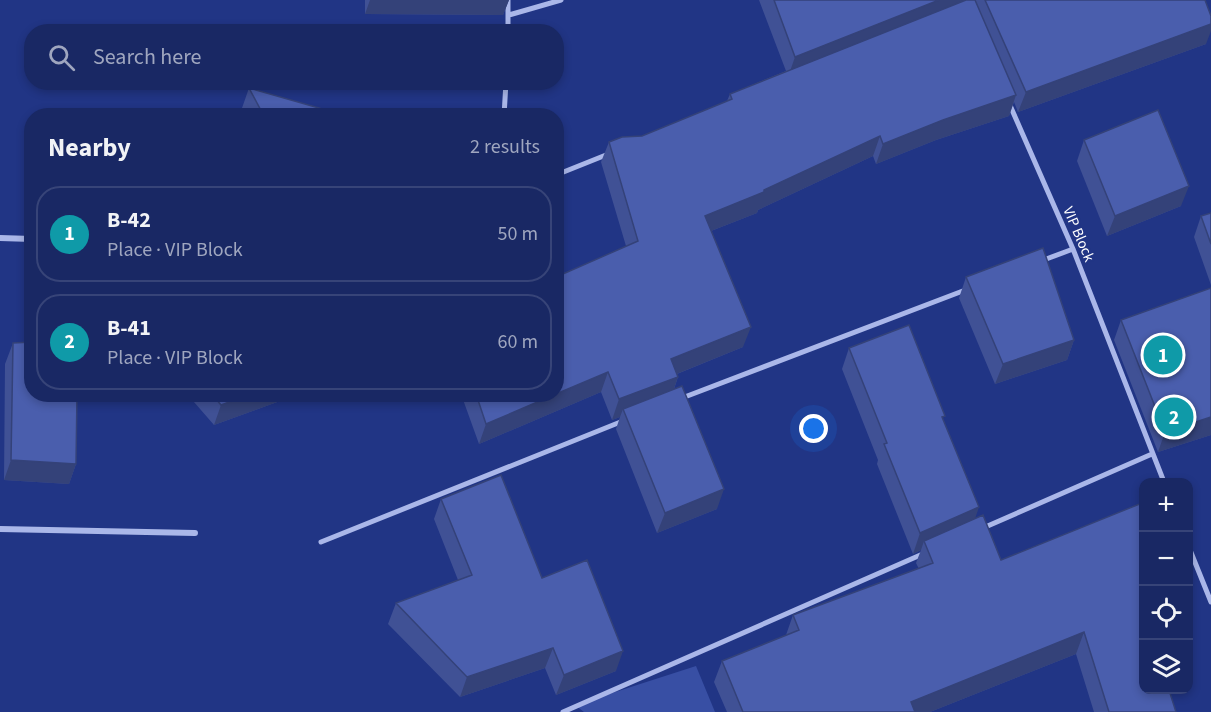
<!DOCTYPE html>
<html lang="en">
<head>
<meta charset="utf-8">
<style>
	:root { --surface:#192864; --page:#26346d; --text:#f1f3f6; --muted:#9fa6bf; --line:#374478; --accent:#95b2f1 }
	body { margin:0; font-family:"Source Sans 3",sans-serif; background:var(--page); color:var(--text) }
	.controls { position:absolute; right:18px; bottom:18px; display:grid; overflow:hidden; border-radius:12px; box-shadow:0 3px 9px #0003 }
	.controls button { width:54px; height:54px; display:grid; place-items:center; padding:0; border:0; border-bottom:2px solid var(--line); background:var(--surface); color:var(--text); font:30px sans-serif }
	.you { position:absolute; left:814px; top:429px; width:21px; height:21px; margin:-15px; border:4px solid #fff; border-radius:50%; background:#1a73e8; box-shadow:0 0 0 9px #1a73e833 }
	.badge { display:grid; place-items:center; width:39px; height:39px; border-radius:50%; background:var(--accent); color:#fff; font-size:20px; font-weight:700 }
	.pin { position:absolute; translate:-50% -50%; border:3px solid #fff; box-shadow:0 2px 6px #0006 }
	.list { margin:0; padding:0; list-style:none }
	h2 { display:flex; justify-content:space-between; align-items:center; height:78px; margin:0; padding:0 24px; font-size:26px }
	h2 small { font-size:20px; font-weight:400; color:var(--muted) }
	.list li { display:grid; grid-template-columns:39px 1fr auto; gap:18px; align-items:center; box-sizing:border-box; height:96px; margin:0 12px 12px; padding:0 12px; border:2px solid var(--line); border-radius:24px }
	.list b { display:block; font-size:22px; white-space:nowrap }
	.list p { margin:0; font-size:20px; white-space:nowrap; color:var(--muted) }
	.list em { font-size:20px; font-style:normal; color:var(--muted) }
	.icon { flex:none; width:33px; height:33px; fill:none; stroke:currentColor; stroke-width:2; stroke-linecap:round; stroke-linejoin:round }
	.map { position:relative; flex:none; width:1211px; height:712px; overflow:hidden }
	.search { position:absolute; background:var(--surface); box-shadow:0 3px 9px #0003; left:24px; top:24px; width:540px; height:66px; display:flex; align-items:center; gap:15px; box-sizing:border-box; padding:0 21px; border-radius:24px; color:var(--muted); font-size:22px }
	.panel { position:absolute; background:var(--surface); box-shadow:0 3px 9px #0003; left:24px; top:108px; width:540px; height:294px; border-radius:24px }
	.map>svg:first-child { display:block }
	.green { fill:#384fa4 }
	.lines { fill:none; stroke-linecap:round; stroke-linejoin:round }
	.pedestrian { stroke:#aab7e9; stroke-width:5 }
	.minor { stroke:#aab7e9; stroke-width:6 }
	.wall { fill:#405195 }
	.shaded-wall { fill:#344279 }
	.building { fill:#4a5ead; stroke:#344279; stroke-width:1.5 }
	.labels { text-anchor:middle; stroke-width:4.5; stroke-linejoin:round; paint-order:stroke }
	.street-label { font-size:15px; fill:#fff; stroke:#213585 }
</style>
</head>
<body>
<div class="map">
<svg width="1211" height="712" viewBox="0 0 1211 712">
	<rect width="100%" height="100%" fill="#213585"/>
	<path class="green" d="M 696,666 L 715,712 L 584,712 L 575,705 Z"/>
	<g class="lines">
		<path class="pedestrian" d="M 508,0 L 508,32
			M 509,15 L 561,0
			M 1009,103 L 1073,249 L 1164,482
			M 504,116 L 506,82
			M 556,175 L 611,153
			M 1041,261 L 1073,249
			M 682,398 L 968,289
			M 983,528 L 1152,454
			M 321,542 L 623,421
			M 1188,545 L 1211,602
			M 563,712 L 925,553"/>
		<path class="minor" d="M 0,238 L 32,239
			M 0,529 L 195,533"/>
	</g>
	<path class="wall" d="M 365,0 L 509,0 L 503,15 L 365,14 Z
		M 759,0 L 1205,0 L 1206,44 L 1018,112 L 1014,102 L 1009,116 L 936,140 L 876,164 L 873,156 L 758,210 L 757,213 L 711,231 L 743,347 L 677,374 L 678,377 L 674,389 L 717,509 L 657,533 L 616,429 L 620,417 L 612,420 L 601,392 L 479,444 L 461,394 L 556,394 L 626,246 L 601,162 L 609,142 L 642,136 L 727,101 L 730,94 L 786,71 Z
		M 249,88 L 347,116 L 246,116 L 242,108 Z
		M 1084,140 L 1181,206 L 1107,236 L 1077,161 Z
		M 1211,213 L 1211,285 L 1194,237 L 1201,216 Z
		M 966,277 L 1074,340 L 1067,360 L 995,384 L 959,298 Z
		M 1121,320 L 1211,435 L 1158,452 L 1114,340 Z
		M 13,343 L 76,464 L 69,484 L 4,480 L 5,364 Z
		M 849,348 L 944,421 L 975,519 L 1001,560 L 1142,503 L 1143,690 L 1176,712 L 1094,712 L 1076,654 L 930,712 L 727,712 L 714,682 L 722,661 L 786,635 L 793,615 L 919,569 L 916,563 L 921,550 L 913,554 L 877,464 L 878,460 L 842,369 Z
		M 187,394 L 299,394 L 214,425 Z
		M 441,499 L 542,578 L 616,671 L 556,695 L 545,668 L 460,697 L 388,624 L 396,603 L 458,580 L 434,519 Z"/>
	<path class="shaded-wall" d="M 370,0 L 509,0 L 503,15 L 365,14 Z
		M 939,0 L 965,0 L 788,77 L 795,57 Z
		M 1211,24 L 1211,31 L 1206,44 L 1018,112 L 1026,92 Z
		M 1016,95 L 1009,116 L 936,140 L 876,164 L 883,144 L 943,120 Z
		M 880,136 L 873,156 L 758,210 L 757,213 L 698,236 L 705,216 L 764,190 Z
		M 1189,186 L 1181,206 L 1107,236 L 1115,216 Z
		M 751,327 L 743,347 L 664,379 L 671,359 Z
		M 1074,340 L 1067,360 L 995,384 L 1003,364 Z
		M 608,372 L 601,392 L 479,444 L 486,424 Z
		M 678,377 L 671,397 L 623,409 L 620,417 L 612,420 L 619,399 Z
		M 251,394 L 299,394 L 214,425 L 221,405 Z
		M 1211,417 L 1211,435 L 1158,452 L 1165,432 Z
		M 11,460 L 76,464 L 69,484 L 4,480 Z
		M 724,489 L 717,509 L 657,533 L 665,513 Z
		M 979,507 L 972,528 L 924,541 L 921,550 L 913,554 L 920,533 Z
		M 1084,632 L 1076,654 L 930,712 L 907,712 L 911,702 Z
		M 553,648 L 545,668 L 460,697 L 467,677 Z
		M 623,651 L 616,671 L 556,695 L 564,675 Z"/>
	<path class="building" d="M 774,0 L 939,0 L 795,57 Z
		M 966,0 L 975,0 L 1016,95 L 943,120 L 883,144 L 880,136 L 764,190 L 764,192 L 705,216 L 751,327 L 671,359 L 678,377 L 619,399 L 608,372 L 556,394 L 556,277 L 638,241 L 609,142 L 622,137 L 642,136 L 732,99 L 730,94 Z
		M 985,0 L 1205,0 L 1211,16 L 1211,24 L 1026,92 Z
		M 249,88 L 347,116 L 264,116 Z
		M 1158,110 L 1189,186 L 1115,216 L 1084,140 Z
		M 1211,213 L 1211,244 L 1201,216 Z
		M 1043,248 L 1074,340 L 1003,364 L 966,277 Z
		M 1211,288 L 1211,417 L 1165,432 L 1121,320 Z
		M 909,325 L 945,416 L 942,417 L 979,507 L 920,533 L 884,444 L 887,443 L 849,348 Z
		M 32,342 L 32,394 L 77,394 L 76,464 L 11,460 L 13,343 Z
		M 682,386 L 724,489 L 665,513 L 623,409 Z
		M 212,394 L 251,394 L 221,405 Z
		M 476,394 L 556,394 L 486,424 Z
		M 501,475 L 542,578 L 587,560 L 623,651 L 564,675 L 553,648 L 467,677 L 396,603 L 472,575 L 441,499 Z
		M 1142,503 L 1143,508 L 1143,690 L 1169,690 L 1176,712 L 1109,712 L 1084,632 L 911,702 L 915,712 L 743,712 L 722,661 L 799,630 L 793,615 L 933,563 L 924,541 L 983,515 L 1001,560 Z"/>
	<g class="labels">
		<g class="street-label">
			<text transform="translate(1079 234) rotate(67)" y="5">VIP Block</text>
		</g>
	</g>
</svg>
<div class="controls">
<button>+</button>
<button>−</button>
<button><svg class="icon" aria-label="locate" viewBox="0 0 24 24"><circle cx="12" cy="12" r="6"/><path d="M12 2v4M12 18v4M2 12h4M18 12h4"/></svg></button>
<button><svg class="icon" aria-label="layers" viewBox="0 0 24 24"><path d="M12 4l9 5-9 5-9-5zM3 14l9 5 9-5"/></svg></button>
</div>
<div class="you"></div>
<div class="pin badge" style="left:1163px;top:355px;background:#0f9aa8">1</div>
<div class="pin badge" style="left:1174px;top:417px;background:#0f9aa8">2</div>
<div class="search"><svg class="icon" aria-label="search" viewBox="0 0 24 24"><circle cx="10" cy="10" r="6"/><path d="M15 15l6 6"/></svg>Search here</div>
<section class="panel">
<h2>Nearby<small>2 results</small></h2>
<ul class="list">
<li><span class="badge" style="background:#0f9aa8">1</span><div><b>B-42</b><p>Place · VIP Block</p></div><em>50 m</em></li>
<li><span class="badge" style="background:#0f9aa8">2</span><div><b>B-41</b><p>Place · VIP Block</p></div><em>60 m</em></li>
</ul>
</section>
</div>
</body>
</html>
